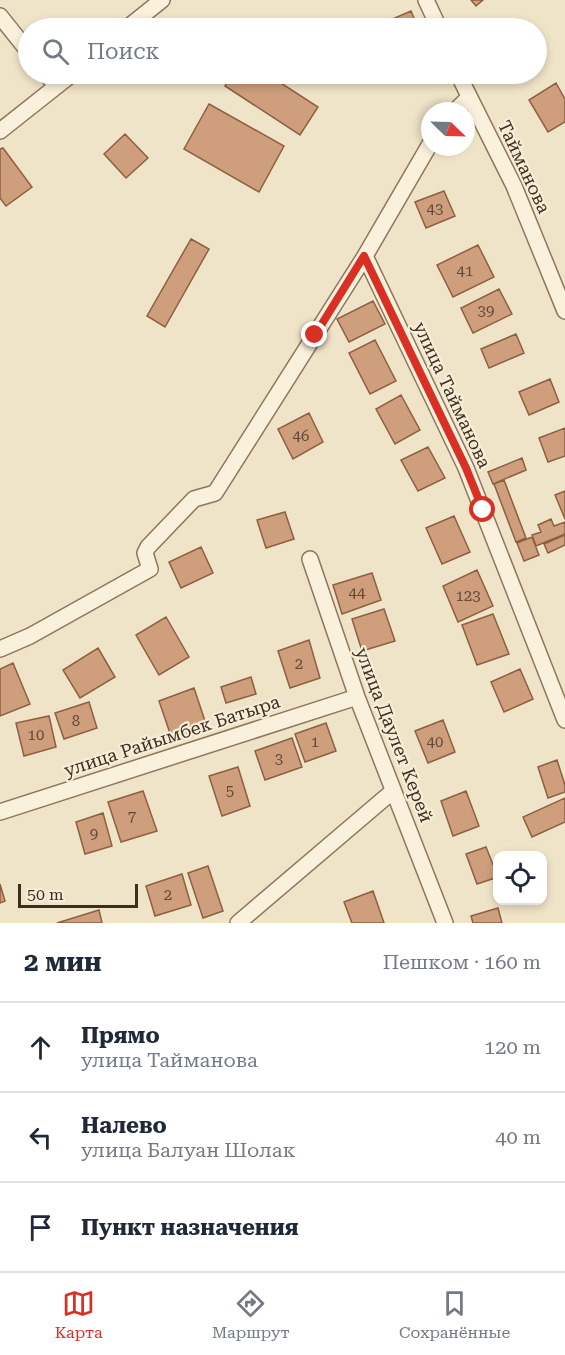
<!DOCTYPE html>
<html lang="ru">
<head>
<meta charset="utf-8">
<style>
	:root { --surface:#fff; --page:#f2f2f3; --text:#1f2937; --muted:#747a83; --line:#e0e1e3; --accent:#d93025 }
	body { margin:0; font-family:"Roboto Serif",serif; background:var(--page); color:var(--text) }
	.controls { position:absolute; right:18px; bottom:18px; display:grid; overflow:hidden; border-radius:12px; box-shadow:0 3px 9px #0003 }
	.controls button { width:54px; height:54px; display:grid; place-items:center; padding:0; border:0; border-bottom:2px solid var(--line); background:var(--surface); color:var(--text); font:30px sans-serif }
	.compass { position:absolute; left:421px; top:102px; width:54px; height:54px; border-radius:50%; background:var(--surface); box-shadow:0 3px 9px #0003; rotate:113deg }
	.scale { position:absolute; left:18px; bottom:15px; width:120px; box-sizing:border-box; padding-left:6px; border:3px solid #3d2e20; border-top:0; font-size:16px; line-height:21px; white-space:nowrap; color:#3d2e20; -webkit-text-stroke:4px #f7eed8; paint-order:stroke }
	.stop { position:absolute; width:18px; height:18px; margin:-14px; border:4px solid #d93025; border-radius:50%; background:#fff }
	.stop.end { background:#d93025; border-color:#fff; box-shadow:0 2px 6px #0008 }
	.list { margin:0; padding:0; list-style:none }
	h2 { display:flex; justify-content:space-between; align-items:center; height:78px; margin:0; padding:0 24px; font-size:26px }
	h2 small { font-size:20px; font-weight:400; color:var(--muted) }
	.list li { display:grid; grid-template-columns:39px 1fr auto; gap:18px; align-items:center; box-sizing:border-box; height:90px; padding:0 24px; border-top:2px solid var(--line) }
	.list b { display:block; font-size:22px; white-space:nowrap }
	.list p { margin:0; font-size:20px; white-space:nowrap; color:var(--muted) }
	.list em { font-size:20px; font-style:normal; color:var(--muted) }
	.icon { flex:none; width:33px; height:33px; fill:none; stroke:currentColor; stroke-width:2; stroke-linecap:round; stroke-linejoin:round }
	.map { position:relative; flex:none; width:565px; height:923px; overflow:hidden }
	.search { position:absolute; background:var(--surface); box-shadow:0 3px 9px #0003; left:18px; right:18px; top:18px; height:66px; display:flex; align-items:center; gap:15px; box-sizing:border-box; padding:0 21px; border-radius:33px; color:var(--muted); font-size:22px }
	.sheet { height:348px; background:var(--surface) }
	nav { display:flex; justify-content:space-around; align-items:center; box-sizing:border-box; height:84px; border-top:2px solid var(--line); background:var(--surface); font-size:16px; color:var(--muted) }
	nav a { display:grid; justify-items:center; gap:3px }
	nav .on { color:var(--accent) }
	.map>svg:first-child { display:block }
	.building { fill:#cf9f7d; stroke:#8d5f41; stroke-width:1.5 }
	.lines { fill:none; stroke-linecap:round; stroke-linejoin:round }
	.minor-casing { stroke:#8d765c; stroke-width:18 }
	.minor { stroke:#faf1dc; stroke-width:15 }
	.route { stroke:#d93025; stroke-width:8 }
	.labels { text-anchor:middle; stroke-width:4.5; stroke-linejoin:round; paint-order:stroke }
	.number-label { font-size:15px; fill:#624a37 }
	.street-label { font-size:18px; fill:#3d2e20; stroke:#f7eed8 }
</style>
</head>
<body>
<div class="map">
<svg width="565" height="923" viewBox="0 0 565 923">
	<rect width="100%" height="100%" fill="#f0e4c8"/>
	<path class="building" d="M 471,0 L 483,0 L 476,6 Z
		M 411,11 L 417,25 L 410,28 L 386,28 L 383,23 Z
		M 233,74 L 267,74 L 318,107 L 300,135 L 225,86 Z
		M 556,83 L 565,99 L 565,122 L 548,132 L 529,100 Z
		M 209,104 L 284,146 L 259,192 L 184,149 Z
		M 125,134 L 148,158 L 126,178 L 104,154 Z
		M 3,148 L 32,187 L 6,206 L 0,198 L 0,149 Z
		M 444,191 L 455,216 L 426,228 L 415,202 Z
		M 191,239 L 209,249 L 165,327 L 147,316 Z
		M 478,245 L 494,277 L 453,297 L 437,265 Z
		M 499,289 L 512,314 L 473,333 L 461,308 Z
		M 373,301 L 385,324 L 349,342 L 337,319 Z
		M 516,334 L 524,353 L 489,368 L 481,349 Z
		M 375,340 L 396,381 L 370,394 L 349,353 Z
		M 550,379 L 559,402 L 529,415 L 519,392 Z
		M 401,395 L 420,430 L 395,444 L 376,409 Z
		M 309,413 L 323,442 L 293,459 L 278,429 Z
		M 565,428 L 565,456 L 548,462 L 539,438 Z
		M 428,447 L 445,478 L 418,491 L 401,460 Z
		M 522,458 L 526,470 L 493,484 L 488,472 Z
		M 504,480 L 526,538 L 516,542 L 494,484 Z
		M 565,491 L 565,519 L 555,495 Z
		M 285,512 L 294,539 L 266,548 L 257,520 Z
		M 454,516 L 470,552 L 442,564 L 426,528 Z
		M 551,519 L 554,526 L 565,522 L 565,534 L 536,546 L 532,535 L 541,532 L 538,525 Z
		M 565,535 L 565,545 L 548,553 L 544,544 Z
		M 532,537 L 539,555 L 524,561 L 517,543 Z
		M 201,547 L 213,573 L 181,588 L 169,562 Z
		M 477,570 L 493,606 L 458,622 L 443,586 Z
		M 372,573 L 381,600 L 342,614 L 333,585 Z
		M 384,609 L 395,641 L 362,651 L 352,619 Z
		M 493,614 L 509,654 L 477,665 L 462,625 Z
		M 166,617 L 189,657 L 159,675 L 136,635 Z
		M 309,640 L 320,678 L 290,688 L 278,651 Z
		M 98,648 L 115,677 L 80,698 L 63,670 Z
		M 13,663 L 30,704 L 0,716 L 0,669 Z
		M 520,669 L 533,699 L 504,712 L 491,682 Z
		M 251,677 L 256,694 L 226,703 L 221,687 Z
		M 194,688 L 208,730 L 173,742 L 159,701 Z
		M 89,702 L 97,728 L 64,739 L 55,713 Z
		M 49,716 L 56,747 L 24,756 L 16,723 Z
		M 443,720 L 455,752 L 428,763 L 415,731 Z
		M 326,723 L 336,751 L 305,762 L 295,734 Z
		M 292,738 L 302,767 L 265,780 L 255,751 Z
		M 557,760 L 565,785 L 565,792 L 548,798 L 538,767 Z
		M 238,767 L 250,806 L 222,816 L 209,776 Z
		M 143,791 L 157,831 L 121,842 L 108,802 Z
		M 466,791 L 479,826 L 453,836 L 441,801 Z
		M 565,798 L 565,822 L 532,837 L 523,817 Z
		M 103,813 L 112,846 L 85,854 L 76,822 Z
		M 486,847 L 498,877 L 477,884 L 466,854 Z
		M 208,866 L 223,911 L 203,918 L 188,873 Z
		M 182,874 L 191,905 L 155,916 L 146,886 Z
		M 0,884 L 5,901 L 0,903 Z
		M 373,891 L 384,923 L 352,923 L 344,902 Z
		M 498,908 L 502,923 L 473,923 L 471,916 Z
		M 99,910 L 102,923 L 57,923 Z"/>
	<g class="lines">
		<g class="minor-casing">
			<path id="minor" d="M 426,0 L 439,28
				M 0,16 L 28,51
				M 127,28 L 162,0
				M 46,74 L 57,86
				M 458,74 L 514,186 L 565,311
				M 455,111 L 469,97
				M 0,131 L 72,74
				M 365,256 L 466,468 L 565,720
				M 310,559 L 357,697 L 445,923
				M 0,649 L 30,636 L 150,569 L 145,553 L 148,547 L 194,499 L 215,493 L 365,256 L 430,144
				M 0,812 L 357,697
				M 238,923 L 393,791"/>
		</g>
		<use href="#minor" class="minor"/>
	</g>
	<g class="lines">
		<path class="route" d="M 315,335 L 364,256 L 466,468 L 483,510"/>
	</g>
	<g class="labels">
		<g class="number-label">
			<text x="435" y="214">43</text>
			<text x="465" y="276">41</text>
			<text x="486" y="316">39</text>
			<text x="301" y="441">46</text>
			<text x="357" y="598">44</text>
			<text x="468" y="601">123</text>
			<text x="299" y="669">2</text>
			<text x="76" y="726">8</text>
			<text x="36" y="740">10</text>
			<text x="315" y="747">1</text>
			<text x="435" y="747">40</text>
			<text x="279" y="764">3</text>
			<text x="230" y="796">5</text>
			<text x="132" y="821">7</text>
			<text x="94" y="839">9</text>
			<text x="168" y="900">2</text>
		</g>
		<g class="street-label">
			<text transform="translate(524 167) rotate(65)" y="6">Тайманова</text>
			<text transform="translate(452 395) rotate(65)" y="6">улица Тайманова</text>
			<text transform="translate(394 735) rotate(69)" y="6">улица Даулет Керей</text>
			<text transform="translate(172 736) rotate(-18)" y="6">улица Райымбек Батыра</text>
		</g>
	</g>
</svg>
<div class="controls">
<button><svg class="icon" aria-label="locate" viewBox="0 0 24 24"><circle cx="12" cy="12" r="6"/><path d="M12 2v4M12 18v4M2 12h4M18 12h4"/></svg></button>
</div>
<svg class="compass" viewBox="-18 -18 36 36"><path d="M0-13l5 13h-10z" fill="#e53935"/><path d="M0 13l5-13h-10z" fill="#747a83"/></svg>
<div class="scale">50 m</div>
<div class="stop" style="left:483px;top:510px"></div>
<div class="stop end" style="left:315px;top:335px"></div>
<div class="search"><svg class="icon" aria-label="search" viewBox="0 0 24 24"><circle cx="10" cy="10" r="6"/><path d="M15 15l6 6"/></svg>Поиск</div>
</div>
<section class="sheet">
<h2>2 мин<small>Пешком · 160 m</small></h2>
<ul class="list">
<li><svg class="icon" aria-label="ahead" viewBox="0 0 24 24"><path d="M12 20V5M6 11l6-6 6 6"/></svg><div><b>Прямо</b><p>улица Тайманова</p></div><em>120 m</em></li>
<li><svg class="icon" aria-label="left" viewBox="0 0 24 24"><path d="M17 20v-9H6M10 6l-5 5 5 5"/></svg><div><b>Налево</b><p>улица Балуан Шолак</p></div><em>40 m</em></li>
<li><svg class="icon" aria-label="arrive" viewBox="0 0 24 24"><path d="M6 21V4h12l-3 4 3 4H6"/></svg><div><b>Пункт назначения</b></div></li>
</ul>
</section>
<nav>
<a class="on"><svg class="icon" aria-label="map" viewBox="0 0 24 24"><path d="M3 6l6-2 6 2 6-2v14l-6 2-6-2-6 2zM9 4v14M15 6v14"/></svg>Карта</a>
<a><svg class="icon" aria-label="directions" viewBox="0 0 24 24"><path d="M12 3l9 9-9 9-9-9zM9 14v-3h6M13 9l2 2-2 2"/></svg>Маршрут</a>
<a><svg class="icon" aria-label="saved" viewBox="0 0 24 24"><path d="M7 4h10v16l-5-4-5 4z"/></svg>Сохранённые</a>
</nav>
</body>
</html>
